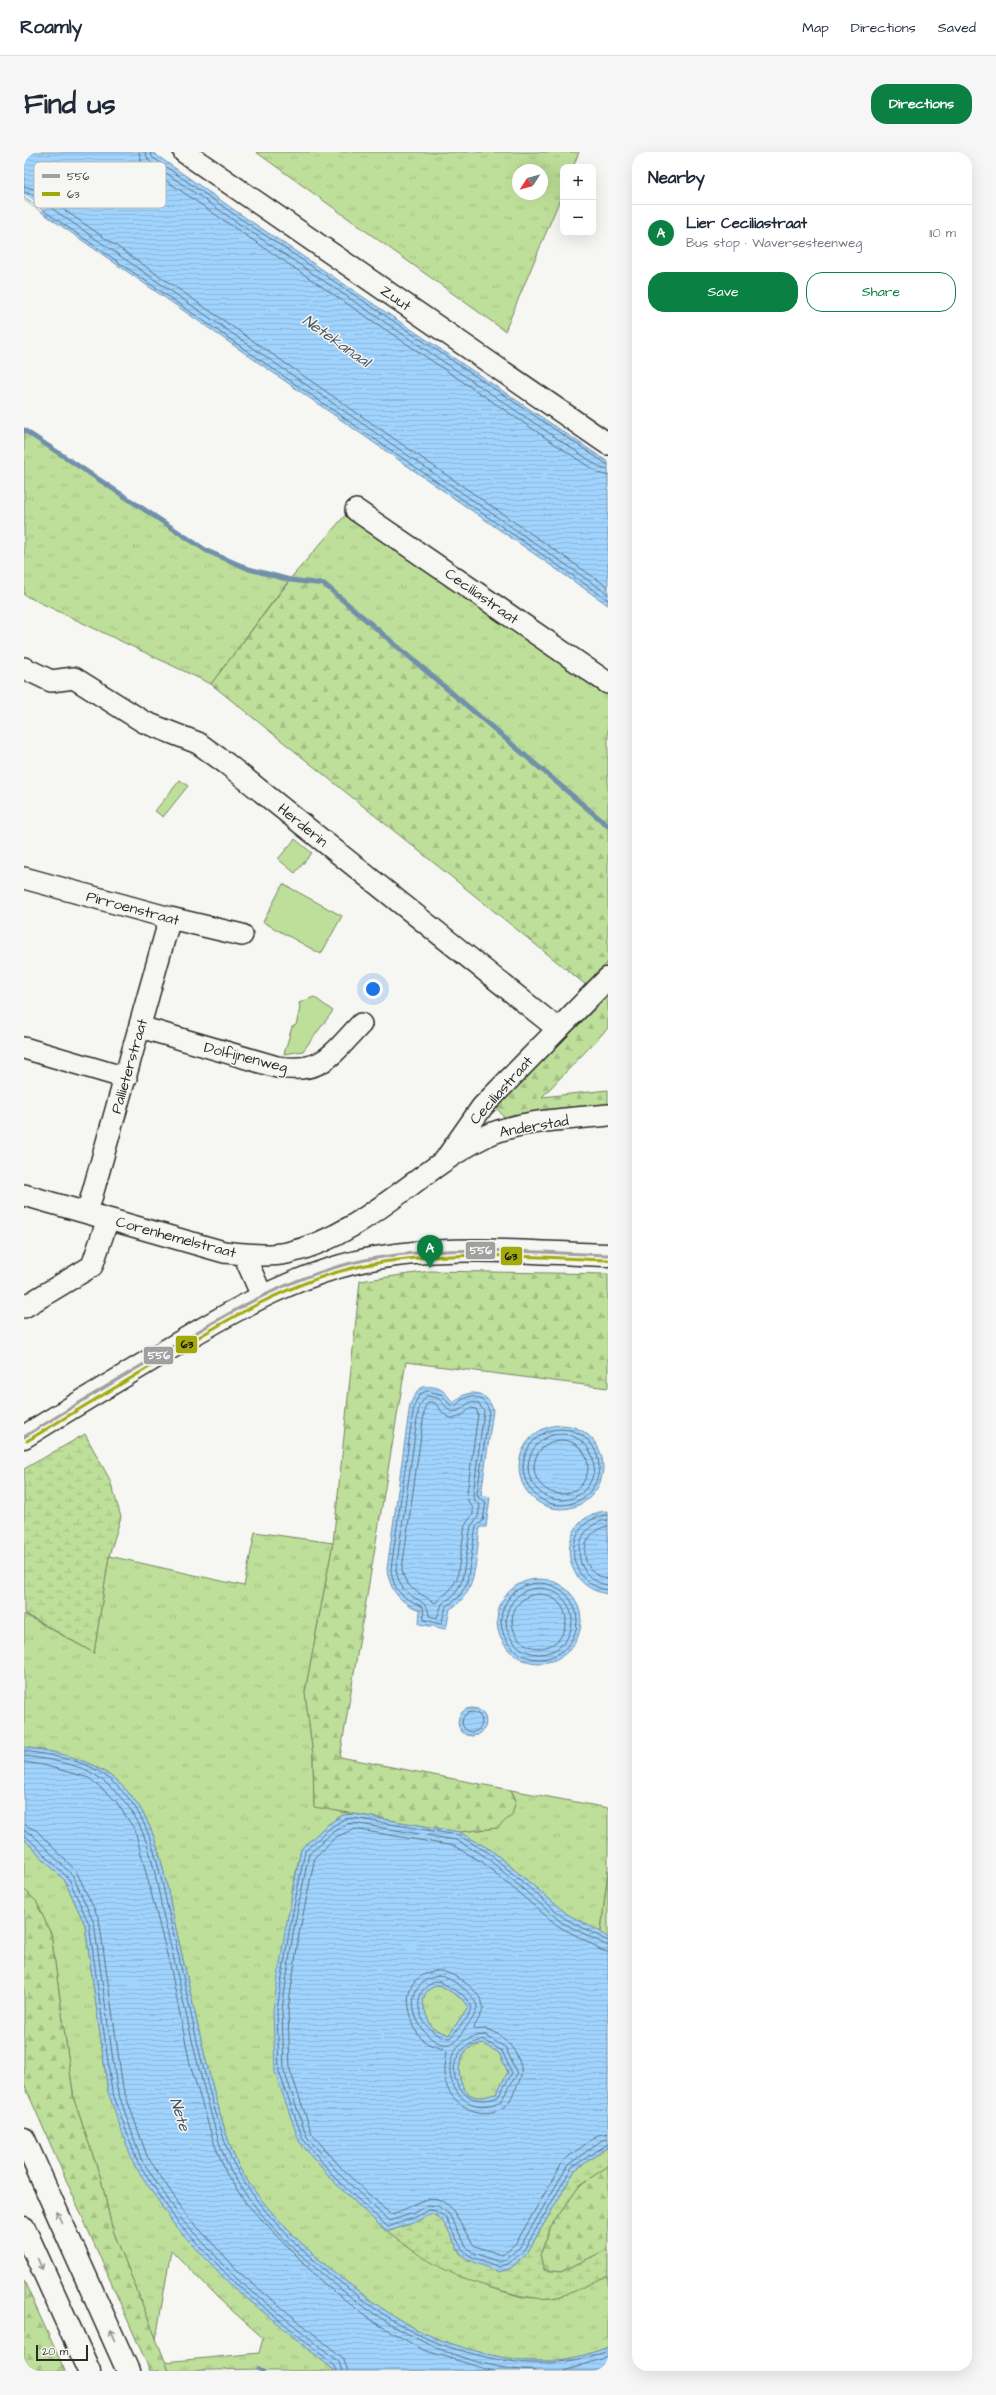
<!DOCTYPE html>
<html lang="en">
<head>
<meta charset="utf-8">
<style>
	:root { --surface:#fff; --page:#f6f6f7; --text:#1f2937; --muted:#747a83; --line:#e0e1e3; --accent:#0b8043 }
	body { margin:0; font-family:"Architects Daughter",sans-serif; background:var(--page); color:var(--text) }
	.controls { position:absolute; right:12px; top:12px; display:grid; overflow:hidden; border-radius:8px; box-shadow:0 4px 16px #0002 }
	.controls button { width:36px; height:36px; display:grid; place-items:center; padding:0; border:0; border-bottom:1px solid var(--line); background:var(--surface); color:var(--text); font:20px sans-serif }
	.compass { position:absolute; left:488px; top:12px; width:36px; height:36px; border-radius:50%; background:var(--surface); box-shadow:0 4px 16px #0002; rotate:234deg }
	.scale { position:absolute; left:12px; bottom:10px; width:52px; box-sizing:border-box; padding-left:4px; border:2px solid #2b2b2b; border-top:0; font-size:11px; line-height:14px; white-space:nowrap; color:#2b2b2b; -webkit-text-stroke:3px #f6f6f2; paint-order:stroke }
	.you { position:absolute; left:349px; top:837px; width:14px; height:14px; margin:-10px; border:3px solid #fff; border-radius:50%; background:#1a73e8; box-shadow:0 0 0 6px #1a73e833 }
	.badge { display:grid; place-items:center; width:26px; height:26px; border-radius:50%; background:var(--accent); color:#fff; font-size:13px; font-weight:700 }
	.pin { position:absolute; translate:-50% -33px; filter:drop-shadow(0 1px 2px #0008) }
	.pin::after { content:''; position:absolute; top:21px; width:14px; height:12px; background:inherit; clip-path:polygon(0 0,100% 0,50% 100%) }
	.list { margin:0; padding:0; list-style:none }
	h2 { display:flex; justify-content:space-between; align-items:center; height:52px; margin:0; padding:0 16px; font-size:17px }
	h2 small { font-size:13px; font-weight:400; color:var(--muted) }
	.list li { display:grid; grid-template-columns:26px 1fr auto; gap:12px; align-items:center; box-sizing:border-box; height:56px; padding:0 16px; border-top:1px solid var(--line) }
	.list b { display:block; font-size:15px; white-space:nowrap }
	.list p { margin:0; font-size:13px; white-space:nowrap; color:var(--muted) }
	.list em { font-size:13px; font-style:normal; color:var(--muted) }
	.actions { display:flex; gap:8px; padding:12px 16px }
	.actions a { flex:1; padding:9px 0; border:1px solid var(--accent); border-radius:16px; text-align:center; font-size:14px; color:var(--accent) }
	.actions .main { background:var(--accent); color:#fff }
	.map { position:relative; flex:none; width:584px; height:2219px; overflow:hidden; border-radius:16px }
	header { display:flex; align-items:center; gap:24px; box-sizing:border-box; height:56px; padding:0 20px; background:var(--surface); border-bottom:1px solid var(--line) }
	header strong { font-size:19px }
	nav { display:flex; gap:22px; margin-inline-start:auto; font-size:14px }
	.intro { display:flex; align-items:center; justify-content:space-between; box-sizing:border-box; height:96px; padding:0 24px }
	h1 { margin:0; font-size:28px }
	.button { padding:10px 18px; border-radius:16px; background:var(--accent); color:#fff; font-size:14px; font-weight:700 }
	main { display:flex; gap:24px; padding:0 24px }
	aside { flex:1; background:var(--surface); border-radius:16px; box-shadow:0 4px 16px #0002 }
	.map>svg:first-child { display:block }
	.grass { fill:url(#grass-tufts); stroke:#748562; fill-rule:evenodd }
	.forest { fill:url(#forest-firs); stroke:#748562 }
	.wetland { fill:url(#wetland-marsh); stroke:#748562 }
	.park { fill:#bedf99; stroke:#748562 }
	.water { fill:url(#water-rules); stroke:#7190aa; fill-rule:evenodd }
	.pier { fill:#f6f6f2 }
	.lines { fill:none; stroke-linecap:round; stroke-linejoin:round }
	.shore { stroke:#5a6f7f; stroke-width:1 }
	.stream { stroke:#7190aa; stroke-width:5 }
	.street-casing { stroke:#2b2b2b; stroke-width:24 }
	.secondary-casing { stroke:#2b2b2b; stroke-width:25 }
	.highway-casing { stroke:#2b2b2b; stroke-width:25 }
	.street { stroke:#f6f6f2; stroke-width:21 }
	.secondary { stroke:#f6f6f2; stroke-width:22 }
	.highway { stroke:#f6f6f2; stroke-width:22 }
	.bus-1-casing { stroke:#f6f6f2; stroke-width:6 }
	.bus-2-casing { stroke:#f6f6f2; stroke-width:6 }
	.bus-1 { stroke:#a0a0a0; stroke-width:3 }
	.bus-2 { stroke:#a1a90b; stroke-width:3 }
	.oneway { stroke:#90908e }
	.labels { text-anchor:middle; stroke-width:3; stroke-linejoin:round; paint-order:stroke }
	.street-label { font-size:15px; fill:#2b2b2b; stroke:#f6f6f2 }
	.water-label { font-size:16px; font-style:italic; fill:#485560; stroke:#f6f6f2 }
	.key { fill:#f6f6f2; stroke:#b9b9b6; stroke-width:1 }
	.key-label { font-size:11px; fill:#2b2b2b }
	.line-badge { stroke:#f6f6f2; stroke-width:1.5 }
	.badge-label { font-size:11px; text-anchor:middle; font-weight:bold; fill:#fff }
	.pale-badge-label { font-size:11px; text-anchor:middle; font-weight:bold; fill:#111 }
</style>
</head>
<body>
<header>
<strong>Roamly</strong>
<nav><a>Map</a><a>Directions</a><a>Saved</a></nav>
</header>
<div class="intro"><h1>Find us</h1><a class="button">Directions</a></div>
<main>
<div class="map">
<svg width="584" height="2219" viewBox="0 0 584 2219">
	<defs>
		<pattern id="grass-tufts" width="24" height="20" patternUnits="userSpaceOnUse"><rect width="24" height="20" fill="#bedf99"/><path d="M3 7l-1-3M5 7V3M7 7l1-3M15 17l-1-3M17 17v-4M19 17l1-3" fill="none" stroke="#a3c084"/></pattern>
		<pattern id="forest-firs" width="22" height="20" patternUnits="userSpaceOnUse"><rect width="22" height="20" fill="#bedf99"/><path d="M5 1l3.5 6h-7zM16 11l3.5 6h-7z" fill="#a3c084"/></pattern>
		<pattern id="wetland-marsh" width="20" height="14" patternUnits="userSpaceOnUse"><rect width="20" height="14" fill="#bedf99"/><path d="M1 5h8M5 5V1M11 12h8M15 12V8" fill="none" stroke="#a3c084"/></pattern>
		<pattern id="water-rules" width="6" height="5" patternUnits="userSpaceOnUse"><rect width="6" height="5" fill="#a0d4fe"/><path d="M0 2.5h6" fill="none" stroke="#8ab6da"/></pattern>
	</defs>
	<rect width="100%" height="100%" fill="#f6f6f2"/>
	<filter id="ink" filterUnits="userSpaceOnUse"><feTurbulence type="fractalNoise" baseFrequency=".025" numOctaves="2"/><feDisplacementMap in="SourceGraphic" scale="8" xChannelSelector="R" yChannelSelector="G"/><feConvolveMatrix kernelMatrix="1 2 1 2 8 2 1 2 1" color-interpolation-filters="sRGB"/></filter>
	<g filter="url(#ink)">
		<path class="grass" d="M 232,0 L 555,0 L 549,15 L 539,15 L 539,40 L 481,179 ZM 494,18 L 518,18 L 518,42 L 494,42 Z
			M 0,278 L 183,399 L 225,417 L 265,428 L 324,360 L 584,534 L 584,674 L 300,432 L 265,428 L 187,532 L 0,443 Z
			M 231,1380 L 309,1391 L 281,1540 L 289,1603 L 290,1654 L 329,1662 L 319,1663 L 303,1673 L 277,1697 L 268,1739 L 275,1989 L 310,2030 L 363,2080 L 464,2135 L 498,2145 L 527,2146 L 550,2139 L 584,2123 L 584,2195 C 526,2219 480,2209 422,2190 C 384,2177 352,2153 320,2128 C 284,2100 239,2057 216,2017 C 206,1997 200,1975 194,1954 C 177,1895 166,1836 152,1777 C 142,1735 137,1685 112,1650 C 84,1611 45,1602 0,1595 L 0,1462 L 70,1501 L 85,1404 L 220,1434 Z
			M 487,1638 L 584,1656 L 584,1718 L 577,1780 L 543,1762 L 467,1698 L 435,1680 L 473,1676 L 492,1648 Z
			M 0,1687 L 41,1729 L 61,1773 L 84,1940 L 208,2134 L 311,2219 L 238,2219 L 235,2217 L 145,2219 L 141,2210 L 235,2201 L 239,2186 L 195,2147 L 147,2098 L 132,2187 L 88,2076 L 77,2027 L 50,1948 L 27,1782 L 12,1749 L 0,1737 Z
			M 416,1833 L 437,1846 L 444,1855 L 425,1883 L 409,1877 C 400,1861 390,1838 416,1833 Z
			M 460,1892 L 475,1901 L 484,1920 L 472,1942 C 466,1943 460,1946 453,1945 C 432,1942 430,1908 445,1896 C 448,1893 455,1893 460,1892 Z"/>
		<path class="forest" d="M 266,428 L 300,432 L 584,674 L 584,810 L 562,833 L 187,532 Z
			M 584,844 L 584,876 L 518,945 L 584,938 L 584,958 L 483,969 L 472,955 Z
			M 406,1119 L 584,1122 L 584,1236 L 382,1210 L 316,1605 L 487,1638 L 492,1648 L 488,1663 L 473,1676 L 435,1680 L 290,1655 L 289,1603 L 281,1540 L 309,1391 L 336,1129 Z
			M 584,1718 L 584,1786 L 577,1780 Z
			M 0,1737 L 12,1749 L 27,1782 L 50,1948 L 77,2027 L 88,2076 L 145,2219 L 126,2219 L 0,1932 Z
			M 584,2014 L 584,2097 L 537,2120 L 520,2118 L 516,2103 L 527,2074 L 556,2033 Z
			M 0,2129 L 41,2219 L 0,2219 Z"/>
		<path class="wetland" d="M 61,1282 L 86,1328 L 97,1365 L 85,1404 L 70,1501 L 0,1461 L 0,1317 Z
			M 584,1995 L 584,2014 L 556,2033 L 527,2074 L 516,2103 L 520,2118 L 537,2120 L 584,2097 L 584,2123 C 566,2132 547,2143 527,2146 C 511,2148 494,2143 479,2139 C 430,2126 403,2110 363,2080 L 394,2069 L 406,2062 C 427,2065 427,2098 443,2108 C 446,2109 450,2108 453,2110 C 460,2112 467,2117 475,2120 L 487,2116 L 503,2101 L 551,2018 Z"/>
		<path class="park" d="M 156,628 L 164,634 L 139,665 L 131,659 Z
			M 271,687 L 288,701 L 271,721 L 254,707 Z
			M 259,732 L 318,764 L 297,802 L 239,770 Z
			M 290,845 L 309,859 L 279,899 L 260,902 L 268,875 L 272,873 L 276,856 L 275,851 Z"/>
		<path class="water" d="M 0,0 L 128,0 L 216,62 L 584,310 L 584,453 L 0,48 Z
			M 399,1235 C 415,1233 422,1239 429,1252 C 441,1236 463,1237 469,1258 L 457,1343 L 466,1345 L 462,1375 L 456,1375 C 452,1402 454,1442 426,1457 L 422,1477 L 395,1472 L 396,1458 C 376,1451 366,1439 363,1417 L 386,1252 L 393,1239 Z
			M495 1315a42 42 0 1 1 84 0a42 42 0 1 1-84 0Z
			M 584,1359 L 584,1442 C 532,1435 533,1361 584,1359 Z
			M473 1469a42 42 0 1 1 84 0a42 42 0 1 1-84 0Z
			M434 1570a14 14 0 1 1 28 0a14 14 0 1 1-28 0Z
			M 0,1595 C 45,1602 84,1611 112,1650 C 137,1685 142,1735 152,1777 C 166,1836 177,1895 194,1954 C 200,1975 206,1997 216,2017 C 239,2057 284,2100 320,2128 C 352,2153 384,2177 422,2190 C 480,2209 526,2219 584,2195 L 584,2219 L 311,2219 L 208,2134 L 151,2074 L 109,2011 L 84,1940 L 61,1773 L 41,1729 L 0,1687 Z
			M 329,1662 L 435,1680 L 467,1698 L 543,1762 L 577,1780 L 584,1786 L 584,1995 L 551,2018 L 503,2101 L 487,2116 L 475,2120 C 463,2115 442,2109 435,2099 C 429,2090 419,2060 406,2062 C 401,2063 397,2068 392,2070 C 383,2073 373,2076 363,2080 L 310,2030 L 275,1989 L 251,1920 L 249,1858 L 261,1779 L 277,1697 L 303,1673 L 319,1663 ZM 416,1833 L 437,1846 L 444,1855 L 425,1883 L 409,1877 C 400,1861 390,1838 416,1833 ZM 460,1892 L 475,1901 L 484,1920 L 472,1942 C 466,1943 460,1946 453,1945 C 432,1942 430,1907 445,1896 C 448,1893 455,1893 460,1892 Z"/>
		<path class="pier" d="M 0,42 L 21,56 L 18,60 L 0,48 Z"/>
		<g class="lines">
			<path class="shore" d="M 115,0 L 117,8 L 121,14 L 208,74 L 574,321 L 584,324
				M 121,0 L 125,9 L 211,69 L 577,316 L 584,318
				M 126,0 L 128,5 L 214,65 L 584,313
				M 0,34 L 10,37 L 584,435
				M 0,40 L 7,42 L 584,442
				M 0,45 L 584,448
				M 404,1239 L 417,1242 L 428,1255 C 434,1254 434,1250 439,1247 C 449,1241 462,1247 465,1259 L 453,1342 L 455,1346 L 462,1350 L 459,1369 L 452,1374 L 443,1431 L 435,1445 L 422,1455 L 417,1472 L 400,1468 L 399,1455 C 379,1445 370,1442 367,1417 L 390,1253 L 396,1242 Z
				M 403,1244 L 414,1246 L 427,1260 L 434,1259 L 446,1250 L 454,1251 L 460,1259 L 449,1342 L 450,1348 L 456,1353 L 454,1365 L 447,1374 L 438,1429 L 431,1442 L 418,1452 L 413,1466 L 405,1464 C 404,1441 377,1453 372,1417 L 395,1254 Z
				M 405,1250 L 411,1251 C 418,1259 423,1271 437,1264 C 441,1262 443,1258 447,1256 L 452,1257 L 454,1262 L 443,1341 L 444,1349 L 449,1356 L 449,1362 L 441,1373 L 433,1427 L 426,1438 L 411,1451 C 396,1440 381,1438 378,1417 L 401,1255 Z
				M499 1315a38 38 0 1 1 76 0a38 38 0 1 1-76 0Z
				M504 1315a33 33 0 1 1 66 0a33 33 0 1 1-66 0Z
				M510 1315a27 27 0 1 1 54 0a27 27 0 1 1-54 0Z
				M 584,1363 C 538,1366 538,1432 584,1438
				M 584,1368 C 545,1372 546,1428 584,1433
				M 584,1374 C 553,1379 553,1422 584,1427
				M477 1469a38 38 0 1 1 76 0a38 38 0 1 1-76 0Z
				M482 1469a33 33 0 1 1 66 0a33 33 0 1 1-66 0Z
				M488 1469a27 27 0 1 1 54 0a27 27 0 1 1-54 0Z
				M438 1570a10 10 0 1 1 20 0a10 10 0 1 1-20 0Z
				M 0,1599 C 21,1602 51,1607 69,1616 C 84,1624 102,1641 111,1655 C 134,1692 139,1741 150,1783 C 163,1840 173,1898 190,1955 C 197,1976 202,1999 213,2018 C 236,2060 282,2104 320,2133 C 351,2158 384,2181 422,2194 C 478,2212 528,2219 584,2199
				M 0,1604 C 18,1606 53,1612 68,1621 C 81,1629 95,1642 104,1654 C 127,1685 132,1729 140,1766 C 156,1829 167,1892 185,1954 C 191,1977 197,2001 208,2021 C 234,2066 282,2110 323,2142 C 377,2184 441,2216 511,2219
				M 0,1610 L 19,1613 L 65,1626 L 91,1648 L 111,1678 L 147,1818 L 166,1912 L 190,1991 L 203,2023 L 222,2051 L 298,2130 L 348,2169 L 399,2198 L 468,2219
				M 0,1673 L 12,1678 L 52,1719 L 75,1767 L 99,1936 L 123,2004 L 163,2064 L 218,2123 L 319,2206 L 324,2219
				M 0,1679 L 8,1682 L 49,1724 L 70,1771 L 93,1937 L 117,2007 L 158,2068 L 214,2128 L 315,2210 L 318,2219
				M 0,1684 L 4,1686 L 45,1727 L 65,1772 L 88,1939 L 113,2009 L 154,2071 L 211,2131 L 311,2214 L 313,2219
				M 584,1789 L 540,1766 L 465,1701 L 434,1683 L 329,1666 L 320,1667 L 306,1676 L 281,1699 L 265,1780 L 253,1858 L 255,1920 L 279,1987 L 312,2027 L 364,2075 L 392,2065 L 404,2058 L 412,2059 L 421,2065 L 438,2097 L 446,2104 L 475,2115 L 484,2112 L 500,2098 L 548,2015 L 584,1992
				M 584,1794 L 537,1770 L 462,1705 L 432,1688 L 329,1671 L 322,1672 L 309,1680 L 285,1702 L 269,1781 L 258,1858 L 260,1919 L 283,1985 L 316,2023 L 365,2069 L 390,2061 L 403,2053 L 414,2054 L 425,2062 L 442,2094 L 448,2100 L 475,2110 L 481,2108 L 496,2095 L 544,2013 L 578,1988 L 584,1987
				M 584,1800 L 576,1798 L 568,1792 L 534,1774 L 458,1710 L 430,1694 L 330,1677 L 312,1685 L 291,1705 L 275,1782 L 264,1858 L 266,1918 L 288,1982 L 320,2019 L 366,2062 C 379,2060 388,2052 400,2048 C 429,2037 437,2080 451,2094 L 478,2103 L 492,2091 L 540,2008 L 574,1983 L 584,1981
				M 412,1819 C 427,1817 459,1840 459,1855 C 459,1864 450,1870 450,1878 C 454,1878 458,1877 462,1877 C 476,1880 487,1892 493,1904 C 500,1919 498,1925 491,1938 C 488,1944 486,1950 481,1954 C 460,1970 429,1955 422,1932 C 418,1920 421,1910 422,1898 C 415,1895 406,1894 400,1889 C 393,1884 389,1872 387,1864 C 380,1840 386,1824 412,1819 Z
				M 414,1824 C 428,1825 449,1841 453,1854 C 453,1863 445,1871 440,1878 C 437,1882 434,1888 430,1890 C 404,1906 362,1834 414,1824 Z
				M 415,1829 L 439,1843 L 448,1855 L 443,1866 L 426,1886 C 396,1885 379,1836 415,1829 Z
				M 461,1883 L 482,1896 L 493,1922 L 477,1949 C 424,1975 402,1885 461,1883 Z
				M 460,1888 L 478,1899 L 488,1921 L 474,1945 C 427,1963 411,1894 460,1888 Z
				M 540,2219 L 584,2205"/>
			<path class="stream" d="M 0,278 L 183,399 L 225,417 L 266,428 L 300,432 L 584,674
				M 235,2217 L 238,2219"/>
			<g class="street-casing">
				<path id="street" d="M 160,0 L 584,292
					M 332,358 L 584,531
					M 0,516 L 27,529 L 50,526 L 120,570 L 174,591 L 203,612 L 534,877
					M 0,726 L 146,766 L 218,783
					M 116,875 L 253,915 C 299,922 307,903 337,872
					M 0,896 L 102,926
					M 423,1005 L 458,955 L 584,826
					M 0,1043 L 200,1100 C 219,1102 243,1105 263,1101 C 340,1084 393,1018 462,984 C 496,968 547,967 584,963
					M 63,1061 L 146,766
					M 220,1103 L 238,1144
					M 0,1155 L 68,1114 L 84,1067"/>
			</g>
			<g class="secondary-casing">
				<path id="secondary" d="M 0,1285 C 46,1256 92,1229 138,1201 C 211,1157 285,1113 372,1103 C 442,1094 514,1101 584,1103"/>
			</g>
			<g class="highway-casing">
				<path id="highway" d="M 0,1987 L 104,2219
					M 0,2076 L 65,2219"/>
			</g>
			<use href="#street" class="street"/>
			<use href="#secondary" class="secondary"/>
			<use href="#highway" class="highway"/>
			<g class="bus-1-casing">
				<path id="bus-1" d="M 0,1285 C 43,1258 86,1232 130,1206 C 195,1166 265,1123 341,1108 C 421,1092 503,1100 584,1103"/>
			</g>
			<g class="bus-2-casing">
				<path id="bus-2" d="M 3,1289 C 45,1263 89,1237 132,1211 C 197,1171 266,1128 342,1113 C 422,1097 503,1105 584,1108"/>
			</g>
			<use href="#bus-1" class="bus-1"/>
			<use href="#bus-2" class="bus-2"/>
		</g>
		<defs><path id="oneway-shaft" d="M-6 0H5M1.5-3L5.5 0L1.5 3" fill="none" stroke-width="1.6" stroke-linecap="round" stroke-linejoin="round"/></defs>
		<g class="oneway">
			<use href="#oneway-shaft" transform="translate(35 2065) rotate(-114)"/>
			<use href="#oneway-shaft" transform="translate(16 2112) rotate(66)"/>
			<use href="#oneway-shaft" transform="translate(88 2183) rotate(-114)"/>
		</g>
	</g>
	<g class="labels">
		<g class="street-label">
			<text transform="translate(372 146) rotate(35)" y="5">Zuut</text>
			<text transform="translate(458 444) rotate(35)" y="5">Ceciliastraat</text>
			<text transform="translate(279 673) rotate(39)" y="5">Herderin</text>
			<text transform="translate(109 756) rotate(15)" y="5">Pirroenstraat</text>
			<text transform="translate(222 905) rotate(14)" y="5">Dolfijnenweg</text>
			<text transform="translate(105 914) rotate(-74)" y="5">Pallieterstraat</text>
			<text transform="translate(477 938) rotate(-48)" y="5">Ceciliastraat</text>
			<text transform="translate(510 974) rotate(-10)" y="5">Anderstad</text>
			<text transform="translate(152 1085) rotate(15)" y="5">Corenhemelstraat</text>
		</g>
		<g class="water-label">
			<text transform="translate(313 188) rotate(35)" y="6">Netekanaal</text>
			<text transform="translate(157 1962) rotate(72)" y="6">Nete</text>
		</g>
	</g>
	<rect x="10" y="10" width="132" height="46" rx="6" class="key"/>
	<rect x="18" y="22" width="18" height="4" fill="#a0a0a0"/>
	<rect x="18" y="40" width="18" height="4" fill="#a1a90b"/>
	<g class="key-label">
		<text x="43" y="28">556</text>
		<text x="43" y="46">63</text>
	</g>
	<g class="line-badge">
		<rect x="441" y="1089" width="31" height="19" rx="4" fill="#a0a0a0"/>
		<rect x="476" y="1094" width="23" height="20" rx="4" fill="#a1a90b"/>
		<rect x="151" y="1183" width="23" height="19" rx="4" fill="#a1a90b"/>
		<rect x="119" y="1194" width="31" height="19" rx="4" fill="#a0a0a0"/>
	</g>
	<g class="badge-label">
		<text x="457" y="1102">556</text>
		<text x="135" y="1207">556</text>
	</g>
	<g class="pale-badge-label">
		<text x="487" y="1108">63</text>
		<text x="163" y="1196">63</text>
	</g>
</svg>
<div class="controls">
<button>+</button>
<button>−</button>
</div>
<svg class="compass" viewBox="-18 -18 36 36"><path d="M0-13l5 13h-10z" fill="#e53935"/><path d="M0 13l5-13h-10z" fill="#747a83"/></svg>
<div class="scale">20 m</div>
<div class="you"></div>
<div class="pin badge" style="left:406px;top:1116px">A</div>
</div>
<aside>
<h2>Nearby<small></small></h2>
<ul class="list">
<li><span class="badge">A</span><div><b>Lier Ceciliastraat</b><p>Bus stop · Waversesteenweg</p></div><em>110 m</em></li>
</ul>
<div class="actions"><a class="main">Save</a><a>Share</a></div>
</aside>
</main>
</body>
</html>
